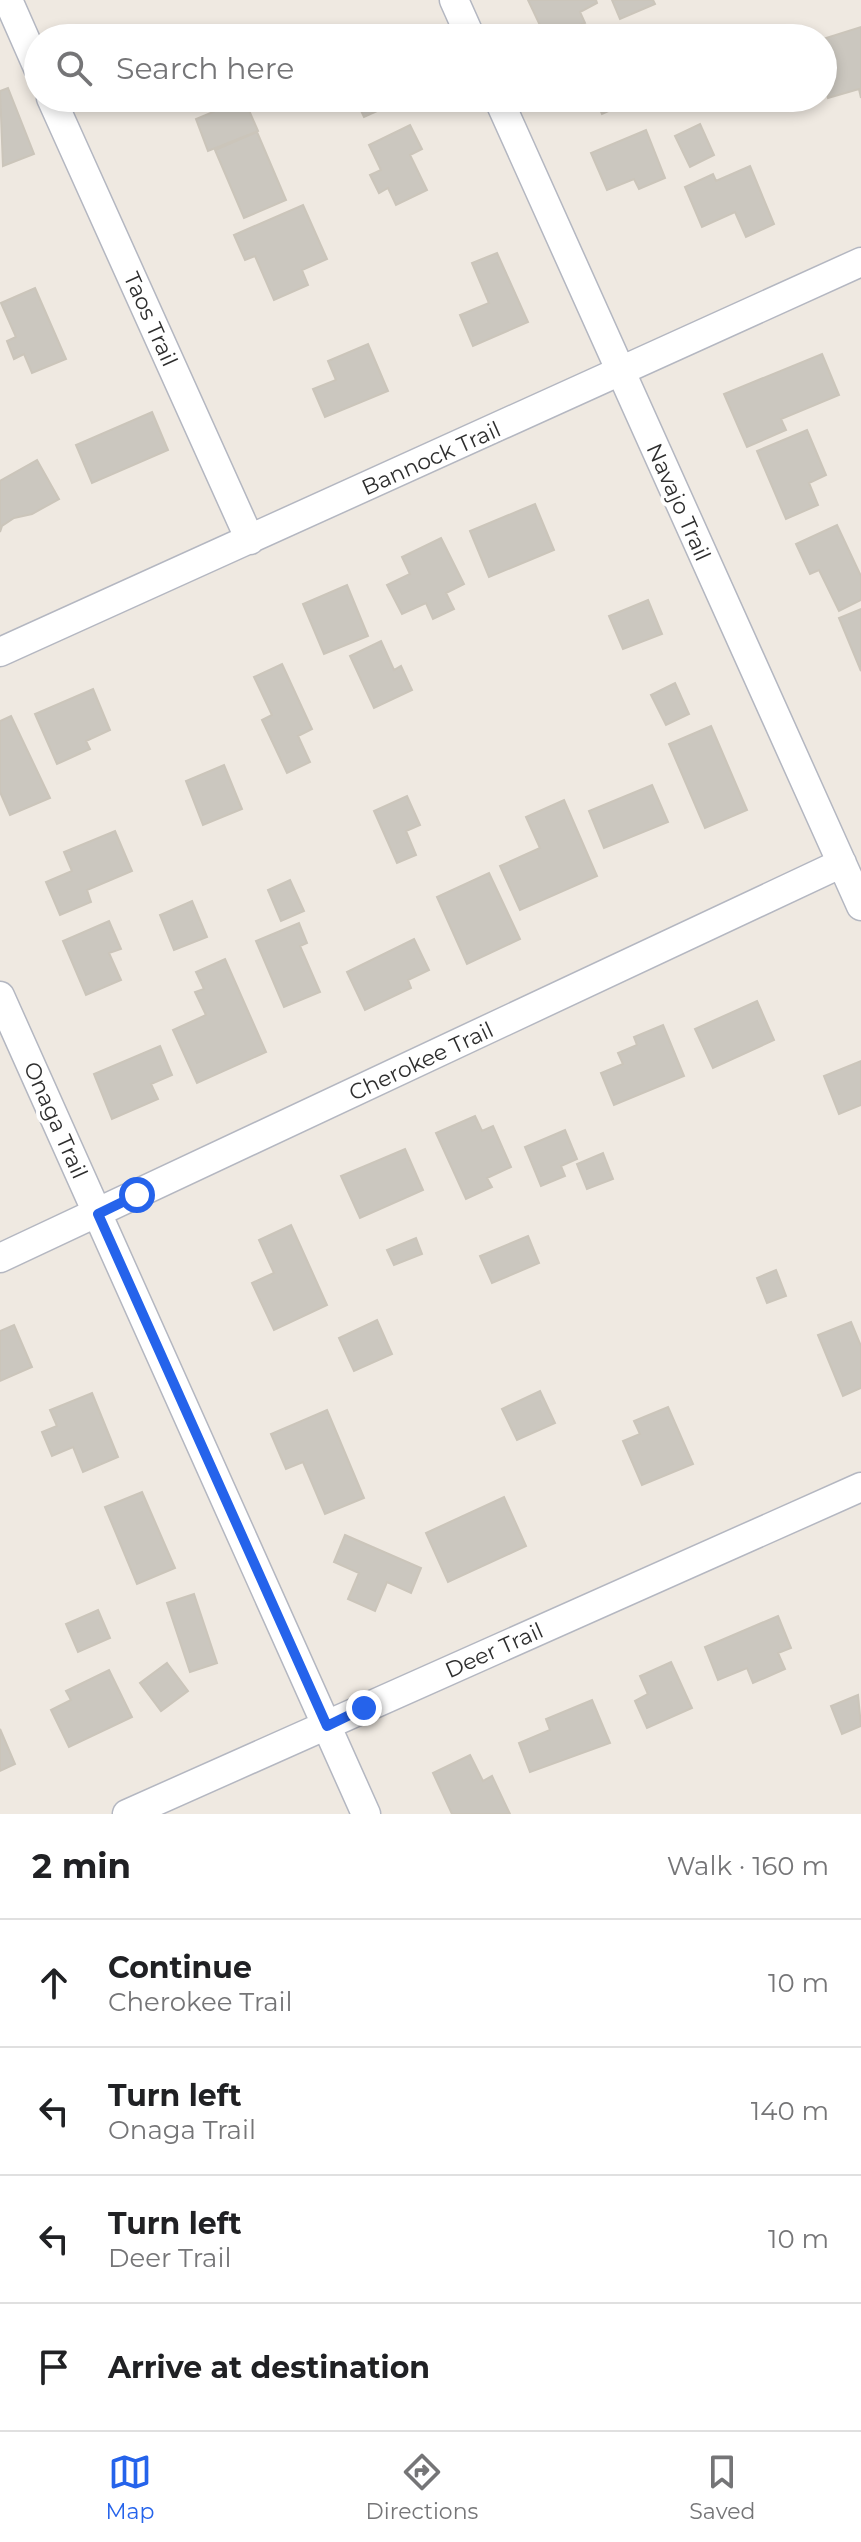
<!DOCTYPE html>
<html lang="en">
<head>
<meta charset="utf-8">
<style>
	:root { --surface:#fff; --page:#f6f6f6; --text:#202124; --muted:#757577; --line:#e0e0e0; --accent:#2563eb }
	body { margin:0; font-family:Montserrat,sans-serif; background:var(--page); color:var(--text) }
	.stop { position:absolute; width:24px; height:24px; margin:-18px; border:6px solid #2563eb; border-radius:50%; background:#fff }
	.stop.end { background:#2563eb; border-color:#fff; box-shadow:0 2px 8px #0008 }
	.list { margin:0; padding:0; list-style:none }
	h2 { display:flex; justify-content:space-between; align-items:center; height:104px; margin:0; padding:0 32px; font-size:34px }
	h2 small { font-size:26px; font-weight:400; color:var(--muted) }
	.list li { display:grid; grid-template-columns:52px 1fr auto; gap:24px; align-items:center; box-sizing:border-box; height:128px; padding:0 32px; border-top:2px solid var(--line) }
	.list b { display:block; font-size:30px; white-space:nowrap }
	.list p { margin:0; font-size:26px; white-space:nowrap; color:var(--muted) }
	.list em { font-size:26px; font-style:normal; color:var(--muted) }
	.icon { flex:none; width:44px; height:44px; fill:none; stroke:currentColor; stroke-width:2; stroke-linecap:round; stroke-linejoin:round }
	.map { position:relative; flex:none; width:861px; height:1814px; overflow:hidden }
	.search { position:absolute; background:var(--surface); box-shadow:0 4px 12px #0003; left:24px; right:24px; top:24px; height:88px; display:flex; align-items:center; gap:20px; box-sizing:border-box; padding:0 28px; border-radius:44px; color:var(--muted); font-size:30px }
	.sheet { height:616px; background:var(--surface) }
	nav { display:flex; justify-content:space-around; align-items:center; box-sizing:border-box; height:112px; border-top:2px solid var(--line); background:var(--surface); font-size:22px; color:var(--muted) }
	nav a { display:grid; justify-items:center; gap:4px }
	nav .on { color:var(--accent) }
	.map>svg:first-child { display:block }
	.building { fill:#cbc7bf; stroke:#cbc5ba; stroke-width:2 }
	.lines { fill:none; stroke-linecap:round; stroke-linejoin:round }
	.minor-casing { stroke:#b4b7c1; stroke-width:31 }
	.minor { stroke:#fff; stroke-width:28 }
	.route { stroke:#2563eb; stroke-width:10 }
	.labels { text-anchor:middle; stroke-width:8; stroke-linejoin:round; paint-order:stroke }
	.street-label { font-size:22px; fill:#2e2e2e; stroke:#fff }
</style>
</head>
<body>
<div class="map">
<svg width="861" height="1814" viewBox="0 0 861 1814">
	<rect width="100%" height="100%" fill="#efe9e1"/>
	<path class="building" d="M 528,0 L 596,0 L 597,3 L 580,12 L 585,23 L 546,38 Z
		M 612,0 L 653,0 L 655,4 L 620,19 Z
		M 861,27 L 861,98 L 859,89 L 828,98 L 823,81 L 823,39 Z
		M 8,88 L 34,154 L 3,166 L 0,91 Z
		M 355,98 L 403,98 L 404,99 L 364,117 Z
		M 595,98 L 630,98 L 631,101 L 602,114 Z
		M 244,99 L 258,131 L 208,151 L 196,119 Z
		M 700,124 L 714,155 L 690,167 L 675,136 Z
		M 410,125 L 422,149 L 410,155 L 427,190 L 396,205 L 388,188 L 379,193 L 370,175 L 381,170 L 369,145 Z
		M 646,130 L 665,178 L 639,189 L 634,179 L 607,190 L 591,153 Z
		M 257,132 L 286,200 L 244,218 L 215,150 Z
		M 750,166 L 774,224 L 746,237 L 735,212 L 702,227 L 685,187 L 713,174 L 716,181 Z
		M 303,205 L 327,259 L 302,270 L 308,285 L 274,300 L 255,256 L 245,260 L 234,235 Z
		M 497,253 L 528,322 L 473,346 L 460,315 L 489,303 L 472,263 Z
		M 35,288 L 66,359 L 32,373 L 24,354 L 14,359 L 7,341 L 16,337 L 1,303 Z
		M 368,344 L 388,391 L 325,417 L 313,389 L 336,380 L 328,361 Z
		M 822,354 L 839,395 L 781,419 L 786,430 L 747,447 L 724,394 Z
		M 152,412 L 168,450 L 92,483 L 76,445 Z
		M 807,430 L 826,475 L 809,483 L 818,505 L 786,519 L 757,451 Z
		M 37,460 L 59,499 L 32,514 L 14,518 L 2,526 L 0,532 L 0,481 Z
		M 535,504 L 554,550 L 489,577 L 470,531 Z
		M 837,525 L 861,576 L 861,600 L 839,611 L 819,570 L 810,574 L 796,544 Z
		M 441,538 L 464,584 L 446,593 L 454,609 L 433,619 L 426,603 L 402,614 L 387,585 L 410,574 L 402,557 Z
		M 347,585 L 368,636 L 324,654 L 303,604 Z
		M 648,600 L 662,634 L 623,649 L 609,616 Z
		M 861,609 L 861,671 L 839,618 Z
		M 381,641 L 394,670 L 401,666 L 412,690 L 374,708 L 350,656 Z
		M 282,664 L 312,729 L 298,736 L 310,762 L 287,773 L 262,720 L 272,715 L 254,677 Z
		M 675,683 L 689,714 L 666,725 L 651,695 Z
		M 93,689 L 110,730 L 86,741 L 90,749 L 57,764 L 35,714 Z
		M 11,716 L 50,798 L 10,815 L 0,792 L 0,721 Z
		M 711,726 L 747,810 L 705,828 L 669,744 Z
		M 224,765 L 242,809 L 203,825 L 186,781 Z
		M 652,785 L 668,822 L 604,848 L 589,811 Z
		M 407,796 L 420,825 L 406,831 L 416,855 L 397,863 L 374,811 Z
		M 564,800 L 597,876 L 520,910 L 500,866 L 540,848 L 526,817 Z
		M 115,831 L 132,871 L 87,890 L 91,902 L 60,915 L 46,882 L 72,871 L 64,852 Z
		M 489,873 L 520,939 L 467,964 L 437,897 Z
		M 290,880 L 304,911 L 281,921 L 268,890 Z
		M 192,901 L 207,937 L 174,950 L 160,915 Z
		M 109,921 L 121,949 L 109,953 L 121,980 L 86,995 L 63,941 Z
		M 299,923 L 307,943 L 300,946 L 320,992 L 284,1007 L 256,941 Z
		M 414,939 L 429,970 L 408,980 L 411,988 L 365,1010 L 347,972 Z
		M 225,959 L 266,1052 L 197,1083 L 173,1030 L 206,1015 L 195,992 L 204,989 L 196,972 Z
		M 757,1001 L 774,1040 L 713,1068 L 695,1029 Z
		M 663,1025 L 684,1076 L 614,1105 L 601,1073 L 623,1064 L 618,1053 L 637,1045 L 634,1037 Z
		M 160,1046 L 172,1075 L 151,1084 L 158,1099 L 112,1119 L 94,1074 Z
		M 861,1061 L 861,1105 L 839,1114 L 824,1076 Z
		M 475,1116 L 482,1131 L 493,1126 L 511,1167 L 487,1178 L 492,1187 L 466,1199 L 436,1133 Z
		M 565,1130 L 577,1159 L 561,1166 L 565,1176 L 541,1186 L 525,1147 Z
		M 405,1149 L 423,1190 L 360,1218 L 341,1176 Z
		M 603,1153 L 613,1179 L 587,1189 L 577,1164 Z
		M 291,1225 L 327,1305 L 274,1330 L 252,1283 L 274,1273 L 259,1240 Z
		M 528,1236 L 539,1263 L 492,1283 L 480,1256 Z
		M 416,1238 L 422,1254 L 394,1265 L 387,1250 Z
		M 776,1270 L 786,1296 L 767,1303 L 757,1278 Z
		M 377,1320 L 392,1354 L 354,1371 L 339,1338 Z
		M 851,1322 L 861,1346 L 861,1388 L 843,1396 L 818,1335 Z
		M 14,1325 L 32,1367 L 0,1381 L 0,1331 Z
		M 540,1391 L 555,1423 L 517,1440 L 502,1409 Z
		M 92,1393 L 118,1457 L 83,1472 L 73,1447 L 52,1456 L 42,1432 L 57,1426 L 50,1410 Z
		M 668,1407 L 693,1464 L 642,1485 L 623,1441 L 640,1434 L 634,1421 Z
		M 327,1410 L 364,1498 L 325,1514 L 303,1462 L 286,1469 L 271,1434 Z
		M 142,1492 L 175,1568 L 137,1584 L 105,1507 Z
		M 504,1497 L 526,1546 L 448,1582 L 426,1533 Z
		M 345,1535 L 421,1568 L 411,1593 L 387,1582 L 375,1611 L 348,1599 L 359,1573 L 334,1562 Z
		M 194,1594 L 217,1663 L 190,1672 L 167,1603 Z
		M 98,1610 L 110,1638 L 78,1652 L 66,1624 Z
		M 778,1616 L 791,1648 L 778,1653 L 785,1669 L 753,1683 L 747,1668 L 718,1680 L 705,1647 Z
		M 671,1662 L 692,1708 L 647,1728 L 635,1701 L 648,1694 L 640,1676 Z
		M 167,1663 L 188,1691 L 161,1711 L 140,1683 Z
		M 109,1670 L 132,1717 L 69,1747 L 51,1710 L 71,1700 L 66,1691 Z
		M 858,1695 L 861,1726 L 842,1734 L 831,1706 Z
		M 592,1700 L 610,1743 L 530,1772 L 519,1743 L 550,1730 L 546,1719 Z
		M 0,1729 L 15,1764 L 0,1771 Z
		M 470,1755 L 483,1781 L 492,1776 L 510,1814 L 452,1814 L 433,1773 Z"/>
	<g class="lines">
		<g class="minor-casing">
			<path id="minor" d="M 8,0 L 38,68
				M 454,0 L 471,38
				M 51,98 L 250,540
				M 498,98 L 861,906
				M 0,652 L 861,262
				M 0,996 L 366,1814
				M 0,1258 L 842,863
				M 127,1814 L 861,1487"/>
		</g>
		<use href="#minor" class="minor"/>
	</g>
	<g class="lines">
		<path class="route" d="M 137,1195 L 98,1214 L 327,1726 L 364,1708"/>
	</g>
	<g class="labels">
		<g class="street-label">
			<text transform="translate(151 319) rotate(66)" y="8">Taos Trail</text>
			<text transform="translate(431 458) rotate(-24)" y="8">Bannock Trail</text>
			<text transform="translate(679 502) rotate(66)" y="8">Navajo Trail</text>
			<text transform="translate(421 1061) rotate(-25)" y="8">Cherokee Trail</text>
			<text transform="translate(56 1120) rotate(66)" y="8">Onaga Trail</text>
			<text transform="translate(494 1650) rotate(-24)" y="8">Deer Trail</text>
		</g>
	</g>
</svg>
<div class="stop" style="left:137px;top:1195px"></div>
<div class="stop end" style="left:364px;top:1708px"></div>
<div class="search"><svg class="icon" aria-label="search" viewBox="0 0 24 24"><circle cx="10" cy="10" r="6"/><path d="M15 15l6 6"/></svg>Search here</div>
</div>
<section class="sheet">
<h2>2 min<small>Walk · 160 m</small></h2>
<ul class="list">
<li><svg class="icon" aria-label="ahead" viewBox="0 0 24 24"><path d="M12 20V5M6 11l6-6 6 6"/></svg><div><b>Continue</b><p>Cherokee Trail</p></div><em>10 m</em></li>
<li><svg class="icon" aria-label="left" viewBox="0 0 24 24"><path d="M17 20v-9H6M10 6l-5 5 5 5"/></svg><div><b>Turn left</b><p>Onaga Trail</p></div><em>140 m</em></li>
<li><svg class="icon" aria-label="left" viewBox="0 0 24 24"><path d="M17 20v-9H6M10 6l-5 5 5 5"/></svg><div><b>Turn left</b><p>Deer Trail</p></div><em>10 m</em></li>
<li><svg class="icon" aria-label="arrive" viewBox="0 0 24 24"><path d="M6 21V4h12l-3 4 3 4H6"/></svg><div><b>Arrive at destination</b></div></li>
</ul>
</section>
<nav>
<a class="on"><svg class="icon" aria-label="map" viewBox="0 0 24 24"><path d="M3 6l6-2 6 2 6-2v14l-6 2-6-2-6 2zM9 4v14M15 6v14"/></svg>Map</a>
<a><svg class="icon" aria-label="directions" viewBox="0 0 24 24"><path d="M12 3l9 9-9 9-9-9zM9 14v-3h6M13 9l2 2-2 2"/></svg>Directions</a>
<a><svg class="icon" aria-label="saved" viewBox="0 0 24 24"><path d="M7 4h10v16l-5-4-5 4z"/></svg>Saved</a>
</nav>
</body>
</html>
